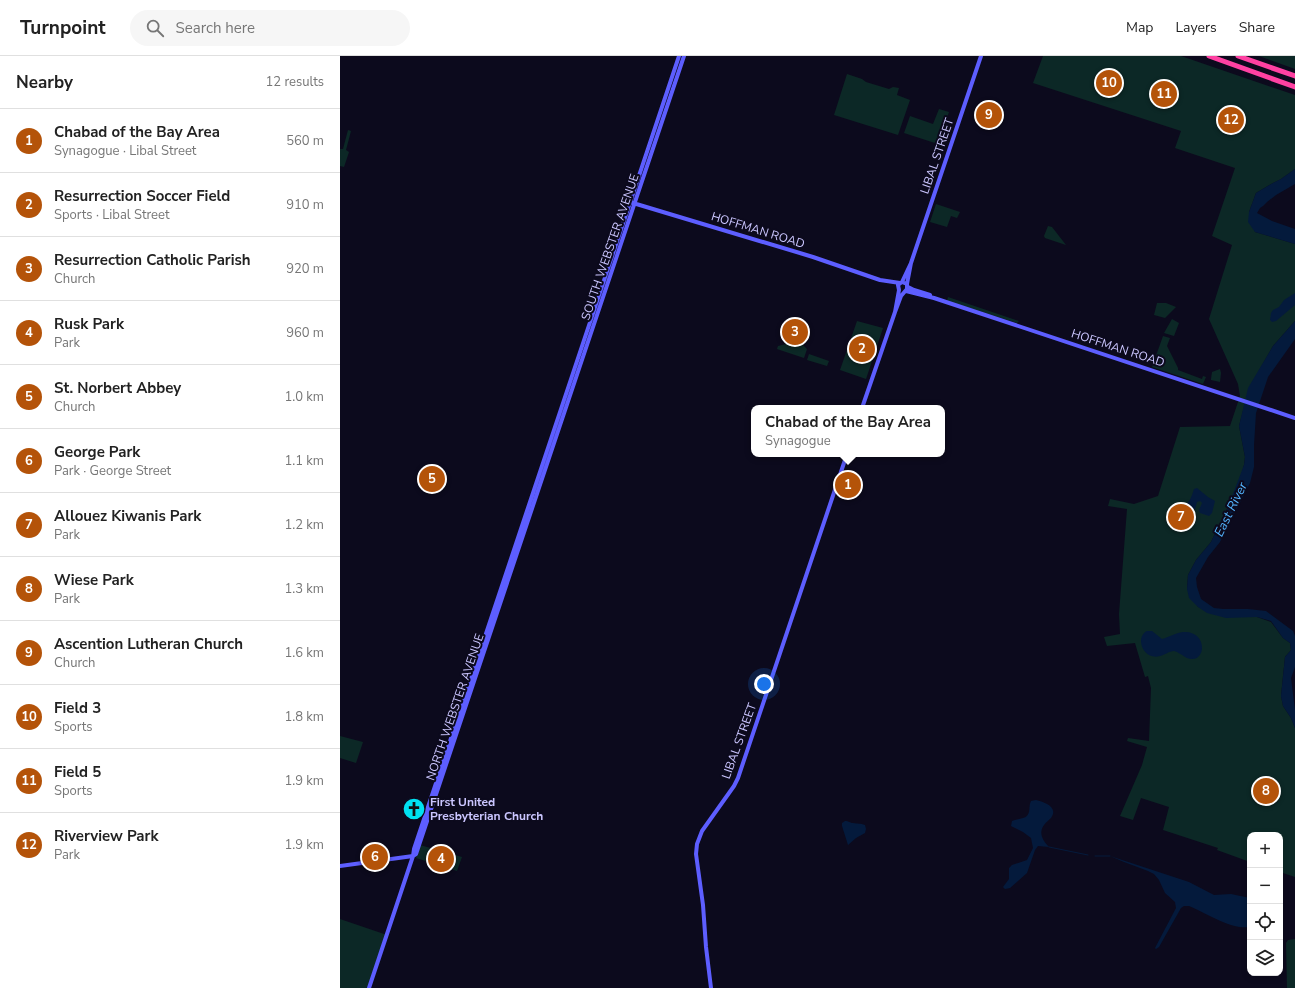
<!DOCTYPE html>
<html lang="en">
<head>
<meta charset="utf-8">
<style>
	:root { --surface:#fff; --page:#f6f6f6; --text:#222; --muted:#767676; --line:#e0e0e0; --accent:#b45309 }
	body { margin:0; font-family:"Nunito Sans",sans-serif; background:var(--page); color:var(--text) }
	.controls { position:absolute; right:12px; bottom:12px; display:grid; overflow:hidden; border-radius:8px; box-shadow:0 2px 6px #0003 }
	.controls button { width:36px; height:36px; display:grid; place-items:center; padding:0; border:0; border-bottom:1px solid var(--line); background:var(--surface); color:var(--text); font:20px sans-serif }
	.you { position:absolute; left:424px; top:628px; width:14px; height:14px; margin:-10px; border:3px solid #fff; border-radius:50%; background:#1a73e8; box-shadow:0 0 0 6px #1a73e833 }
	.badge { display:grid; place-items:center; width:26px; height:26px; border-radius:50%; background:var(--accent); color:#fff; font-size:13px; font-weight:700 }
	.pin { position:absolute; translate:-50% -50%; border:2px solid #fff; box-shadow:0 1px 4px #0006 }
	.popup { position:absolute; left:411px; top:349px; width:194px; height:52px; box-sizing:border-box; display:grid; place-content:center; border-radius:8px; background:var(--surface); filter:drop-shadow(0 1px 3px #0005); font-size:13px; white-space:nowrap; color:var(--muted) }
	.popup b { font-size:15px; color:var(--text) }
	.popup::after { content:''; position:absolute; left:50%; top:100%; margin-left:-8px; border:8px solid transparent; border-top-color:var(--surface) }
	.list { margin:0; padding:0; list-style:none }
	h2 { display:flex; justify-content:space-between; align-items:center; height:52px; margin:0; padding:0 16px; font-size:17px }
	h2 small { font-size:13px; font-weight:400; color:var(--muted) }
	.list li { display:grid; grid-template-columns:26px 1fr auto; gap:12px; align-items:center; box-sizing:border-box; height:64px; padding:0 16px; border-top:1px solid var(--line) }
	.list b { display:block; font-size:15px; white-space:nowrap }
	.list p { margin:0; font-size:13px; white-space:nowrap; color:var(--muted) }
	.list em { font-size:13px; font-style:normal; color:var(--muted) }
	.icon { flex:none; width:22px; height:22px; fill:none; stroke:currentColor; stroke-width:2; stroke-linecap:round; stroke-linejoin:round }
	.map { position:relative; flex:none; width:955px; height:932px; overflow:hidden }
	header { display:flex; align-items:center; gap:24px; box-sizing:border-box; height:56px; padding:0 20px; background:var(--surface); border-bottom:1px solid var(--line) }
	header strong { font-size:19px }
	nav { display:flex; gap:22px; margin-inline-start:auto; font-size:14px }
	.search { width:280px; height:36px; background:var(--page); display:flex; align-items:center; gap:10px; box-sizing:border-box; padding:0 14px; border-radius:22px; color:var(--muted); font-size:15px }
	main { display:flex }
	aside { flex:1; background:var(--surface) }
	.map>svg:first-child { display:block }
	.green { fill:#0c2826 }
	.water { fill:#041a3c }
	.lines { fill:none; stroke-linecap:round; stroke-linejoin:round }
	.stream { stroke:#041a3c; stroke-width:1 }
	.secondary { stroke:#5d5eff; stroke-width:4 }
	.highway { stroke:#ff41a2; stroke-width:5 }
	.labels { text-anchor:middle; stroke-width:4; stroke-linejoin:round; paint-order:stroke }
	.street-label { font-size:12px; fill:#cbc6ff; stroke:#0c0a1d }
	.poi-label { font-size:12px; font-weight:bold; fill:#cbc6ff; stroke:#0c0a1d; text-anchor:start }
	.water-label { font-size:13px; font-style:italic; fill:#54b5ff; stroke:#0c0a1d }
</style>
</head>
<body>
<header>
<strong>Turnpoint</strong>
<div class="search"><svg class="icon" aria-label="search" viewBox="0 0 24 24"><circle cx="10" cy="10" r="6"/><path d="M15 15l6 6"/></svg>Search here</div>
<nav><a>Map</a><a>Layers</a><a>Share</a></nav>
</header>
<main>
<aside>
<h2>Nearby<small>12 results</small></h2>
<ul class="list">
<li><span class="badge">1</span><div><b>Chabad of the Bay Area</b><p>Synagogue · Libal Street</p></div><em>560 m</em></li>
<li><span class="badge">2</span><div><b>Resurrection Soccer Field</b><p>Sports · Libal Street</p></div><em>910 m</em></li>
<li><span class="badge">3</span><div><b>Resurrection Catholic Parish</b><p>Church</p></div><em>920 m</em></li>
<li><span class="badge">4</span><div><b>Rusk Park</b><p>Park</p></div><em>960 m</em></li>
<li><span class="badge">5</span><div><b>St. Norbert Abbey</b><p>Church</p></div><em>1.0 km</em></li>
<li><span class="badge">6</span><div><b>George Park</b><p>Park · George Street</p></div><em>1.1 km</em></li>
<li><span class="badge">7</span><div><b>Allouez Kiwanis Park</b><p>Park</p></div><em>1.2 km</em></li>
<li><span class="badge">8</span><div><b>Wiese Park</b><p>Park</p></div><em>1.3 km</em></li>
<li><span class="badge">9</span><div><b>Ascention Lutheran Church</b><p>Church</p></div><em>1.6 km</em></li>
<li><span class="badge">10</span><div><b>Field 3</b><p>Sports</p></div><em>1.8 km</em></li>
<li><span class="badge">11</span><div><b>Field 5</b><p>Sports</p></div><em>1.9 km</em></li>
<li><span class="badge">12</span><div><b>Riverview Park</b><p>Park</p></div><em>1.9 km</em></li>
</ul>
</aside>
<div class="map">
<svg width="955" height="932" viewBox="0 0 955 932">
	<rect width="100%" height="100%" fill="#0c0a1d"/>
	<path class="green" d="M 703,0 L 841,0 L 955,39 L 955,113 L 941,123 L 933,127 L 916,137 L 909,156 L 915,176 L 955,188 L 955,265 L 933,290 L 909,332 L 899,370 L 905,401 L 904,409 L 901,420 L 888,451 L 871,486 L 856,504 L 848,519 L 847,533 L 858,551 L 902,561 L 917,561 L 931,566 L 943,582 L 950,587 L 951,594 L 945,601 L 941,640 L 943,650 L 951,662 L 955,672 L 955,821 L 940,816 L 940,779 L 910,779 L 910,806 L 877,794 L 878,792 L 823,774 L 829,751 L 801,742 L 793,764 L 780,760 L 802,709 L 807,691 L 787,685 L 788,682 L 809,685 L 811,632 L 808,620 L 805,621 L 795,587 L 767,590 L 764,581 L 780,578 L 779,558 L 787,453 L 768,450 L 770,443 L 794,448 L 818,440 L 840,371 L 890,370 L 900,340 L 898,328 L 869,263 L 892,189 L 872,180 L 895,112 L 835,92 L 841,75 L 693,27 Z
		M 919,0 L 955,0 L 955,13 Z
		M 507,18 L 522,23 L 526,26 L 549,33 L 553,31 L 559,32 L 557,39 L 570,44 L 558,79 L 494,59 Z
		M 599,53 L 609,56 L 598,88 L 564,77 L 570,60 L 593,68 Z
		M 8,74 L 11,75 L 6,94 L 9,96 L 4,111 L 0,110 L 0,93 L 3,93 Z
		M 596,148 L 620,156 L 617,162 L 611,160 L 607,171 L 590,166 Z
		M 708,170 L 712,171 L 726,189 L 705,182 L 704,180 Z
		M 608,241 L 679,265 L 677,267 L 607,245 Z
		M 817,247 L 826,247 L 836,251 L 825,262 L 814,259 Z
		M 832,263 L 839,267 L 834,280 L 824,277 Z
		M 517,265 L 543,272 L 526,323 L 500,314 Z
		M 823,280 L 830,282 L 827,290 L 838,312 L 838,314 L 862,323 L 863,320 L 866,321 L 863,328 L 812,311 Z
		M 450,287 L 462,288 L 467,293 L 464,302 L 437,293 L 438,290 Z
		M 469,298 L 489,305 L 487,310 L 467,304 Z
		M 880,313 L 881,317 L 880,326 L 871,324 L 871,323 L 872,316 Z
		M 0,680 L 23,686 L 16,707 L 0,702 Z
		M 80,789 L 122,801 L 117,815 L 76,802 Z
		M 25,791 L 46,798 L 48,804 L 22,807 Z
		M 0,863 L 47,879 L 29,932 L 0,932 Z
		M 955,883 L 955,932 L 947,932 L 946,887 L 948,884 Z"/>
	<path class="water" d="M 955,113 L 955,128 L 936,139 L 927,146 L 923,150 L 920,152 L 917,157 L 932,165 L 955,173 L 955,188 L 915,176 L 908,166 L 909,156 L 916,137 L 933,127 L 941,123 Z
		M 955,237 L 955,249 L 936,265 L 932,266 L 930,264 L 931,257 L 933,254 L 939,251 L 944,244 Z
		M 955,265 L 955,283 L 928,321 L 916,357 L 914,389 L 914,411 L 910,427 L 880,486 L 868,501 L 856,522 L 857,531 L 861,543 L 874,552 L 883,553 L 908,553 L 926,555 L 953,575 L 955,580 L 955,611 L 951,622 L 955,654 L 955,672 L 951,662 L 943,650 L 941,640 L 945,601 L 951,594 L 950,587 L 943,582 L 931,565 L 917,561 L 886,562 L 867,557 L 858,551 L 849,542 L 847,533 L 848,519 L 856,504 L 871,486 L 888,451 L 904,409 L 905,401 L 899,370 L 908,332 L 933,290 Z
		M 857,432 L 868,441 L 875,445 L 872,457 L 869,460 L 860,457 L 859,454 L 862,447 L 860,445 L 857,446 L 855,453 L 852,454 L 840,451 C 850,448 851,442 854,433 Z
		M 807,575 L 812,575 L 822,583 C 829,581 835,577 843,576 C 870,574 866,612 845,601 C 842,599 838,596 834,595 C 829,595 825,599 820,600 C 810,603 801,595 801,585 C 801,581 803,577 807,575 Z
		M 696,744 C 704,746 719,751 711,762 C 709,764 706,766 704,769 C 698,777 703,785 709,791 L 698,790 L 695,794 L 687,817 L 670,832 L 665,833 L 663,831 L 669,823 L 669,812 L 672,809 L 687,804 L 693,792 L 691,782 L 683,776 L 671,770 L 672,765 C 678,762 687,764 689,756 C 690,751 689,749 691,745 Z
		M 505,765 C 509,765 510,767 513,767 C 518,768 520,767 525,769 L 526,773 L 525,777 L 516,782 L 508,789 L 502,770 L 502,767 Z
		M 770,800 L 849,826 L 874,839 L 891,838 L 910,842 L 910,871 C 891,874 866,857 849,850 L 844,850 L 841,852 L 819,891 L 816,893 L 815,892 L 836,852 L 835,846 L 825,837 L 819,824 L 814,818 L 808,815 L 784,806 Z"/>
	<g class="lines">
		<path class="stream" d="M 709,791 L 748,799
			M 755,800 L 770,800"/>
		<path class="secondary" d="M 293,147 L 473,201 L 540,224 L 560,227
			M 562,226 L 571,207
			M 568,231 L 574,234 L 590,239
			M 566,235 L 594,242 L 955,362
			M 555,256 L 559,234 L 558,229 L 562,226 L 567,228
			M 522,352 L 555,256 L 561,240 L 567,233 L 567,228 L 571,207 L 641,0
			M 73,800 L 74,793 L 339,0
			M 0,810 L 73,800
			M 29,932 L 73,800 L 76,798 L 344,0
			M 371,932 L 366,891 L 363,849 L 356,798 L 357,788 L 362,775 L 394,730 L 398,722 L 507,398"/>
		<path class="highway" d="M 869,0 L 955,31
			M 898,0 L 955,20"/>
	</g>
	<defs>
		<g id="church-disc" transform="scale(1.15)"><circle r="9.5" fill="#00e1f1" stroke="#0c0a1d"/><path d="M-1.2-6h2.4v3.5h3.3v2.4h-3.3V6h-2.4V-.1h-3.3v-2.4h3.3Z" fill="#111"/></g>
	</defs>
	<g fill-rule="evenodd">
		<use href="#church-disc" x="74" y="753"/>
	</g>
	<g class="labels">
		<g class="street-label">
			<text transform="translate(597 100) rotate(-71)" y="4">LIBAL STREET</text>
			<text transform="translate(418 174) rotate(17)" y="4">HOFFMAN ROAD</text>
			<text transform="translate(270 191) rotate(-71)" y="4">SOUTH WEBSTER AVENUE</text>
			<text transform="translate(778 292) rotate(18)" y="4">HOFFMAN ROAD</text>
			<text transform="translate(115 651) rotate(-71)" y="4">NORTH WEBSTER AVENUE</text>
			<text transform="translate(399 685) rotate(-70)" y="4">LIBAL STREET</text>
		</g>
		<g class="poi-label">
			<text x="90" y="750">First United<tspan x="90" dy="14">Presbyterian Church</tspan></text>
		</g>
		<g class="water-label">
			<text transform="translate(890 453) rotate(-64)" y="5">East River</text>
		</g>
	</g>
</svg>
<div class="controls">
<button>+</button>
<button>−</button>
<button><svg class="icon" aria-label="locate" viewBox="0 0 24 24"><circle cx="12" cy="12" r="6"/><path d="M12 2v4M12 18v4M2 12h4M18 12h4"/></svg></button>
<button><svg class="icon" aria-label="layers" viewBox="0 0 24 24"><path d="M12 4l9 5-9 5-9-5zM3 14l9 5 9-5"/></svg></button>
</div>
<div class="you"></div>
<div class="pin badge" style="left:508px;top:429px">1</div>
<div class="popup"><b>Chabad of the Bay Area</b>Synagogue</div>
<div class="pin badge" style="left:522px;top:293px">2</div>
<div class="pin badge" style="left:455px;top:276px">3</div>
<div class="pin badge" style="left:101px;top:803px">4</div>
<div class="pin badge" style="left:92px;top:423px">5</div>
<div class="pin badge" style="left:35px;top:801px">6</div>
<div class="pin badge" style="left:841px;top:461px">7</div>
<div class="pin badge" style="left:926px;top:735px">8</div>
<div class="pin badge" style="left:649px;top:59px">9</div>
<div class="pin badge" style="left:769px;top:27px">10</div>
<div class="pin badge" style="left:824px;top:38px">11</div>
<div class="pin badge" style="left:891px;top:64px">12</div>
</div>
</main>
</body>
</html>
